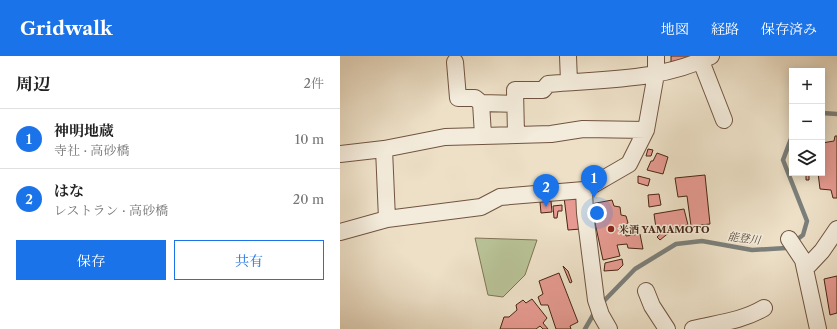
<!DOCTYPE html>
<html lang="ja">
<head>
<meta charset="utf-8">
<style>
	:root { --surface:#fff; --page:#f2f2f2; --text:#222; --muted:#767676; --line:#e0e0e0; --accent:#1a73e8 }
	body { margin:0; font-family:"Libre Caslon Text","Noto Serif JP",serif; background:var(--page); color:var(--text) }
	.controls { position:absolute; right:12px; top:12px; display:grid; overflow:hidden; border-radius:0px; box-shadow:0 2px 10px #0003 }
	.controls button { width:36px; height:36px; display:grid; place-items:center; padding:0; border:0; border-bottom:1px solid var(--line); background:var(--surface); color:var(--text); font:20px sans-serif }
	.you { position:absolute; left:257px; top:157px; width:14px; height:14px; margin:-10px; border:3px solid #fff; border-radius:50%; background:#1a73e8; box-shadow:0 0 0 6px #1a73e833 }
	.badge { display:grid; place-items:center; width:26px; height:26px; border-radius:50%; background:var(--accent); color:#fff; font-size:13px; font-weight:700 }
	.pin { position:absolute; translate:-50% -33px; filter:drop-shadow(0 1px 2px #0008) }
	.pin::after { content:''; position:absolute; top:21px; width:14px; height:12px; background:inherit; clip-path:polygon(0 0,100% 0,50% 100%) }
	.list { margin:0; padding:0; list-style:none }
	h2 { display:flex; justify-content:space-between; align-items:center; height:52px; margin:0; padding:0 16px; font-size:17px }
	h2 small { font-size:13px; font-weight:400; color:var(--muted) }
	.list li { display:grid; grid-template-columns:26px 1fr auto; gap:12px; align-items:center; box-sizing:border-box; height:60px; padding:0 16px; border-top:1px solid var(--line) }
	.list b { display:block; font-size:15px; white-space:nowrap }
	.list p { margin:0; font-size:13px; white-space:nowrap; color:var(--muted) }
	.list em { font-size:13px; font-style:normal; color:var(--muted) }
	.actions { display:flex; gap:8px; padding:12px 16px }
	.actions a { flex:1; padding:9px 0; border:1px solid var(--accent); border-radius:0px; text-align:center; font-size:14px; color:var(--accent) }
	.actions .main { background:var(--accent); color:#fff }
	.icon { flex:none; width:22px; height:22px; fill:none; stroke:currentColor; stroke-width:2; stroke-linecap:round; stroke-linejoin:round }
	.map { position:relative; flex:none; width:497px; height:273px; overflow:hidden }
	header { display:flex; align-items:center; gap:24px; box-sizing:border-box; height:56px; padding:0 20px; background:var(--accent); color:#fff }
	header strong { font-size:19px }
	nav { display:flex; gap:22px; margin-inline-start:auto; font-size:14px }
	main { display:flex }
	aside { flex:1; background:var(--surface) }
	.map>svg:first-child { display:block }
	.green { fill:#b8c296; stroke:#807454 }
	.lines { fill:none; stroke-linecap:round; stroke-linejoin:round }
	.stream { stroke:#7b7f7a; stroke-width:4.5 }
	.building { fill:#e69a91; stroke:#482613 }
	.minor-casing { stroke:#715440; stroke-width:18 }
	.minor { stroke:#f3ebdb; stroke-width:16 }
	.poi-dot { fill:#8f2418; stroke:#f3ebdb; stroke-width:1.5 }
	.labels { text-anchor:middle; stroke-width:3; stroke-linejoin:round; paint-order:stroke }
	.poi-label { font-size:10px; font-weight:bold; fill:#482613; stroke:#f3ebdb; text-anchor:start }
	.water-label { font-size:11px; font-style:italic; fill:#5d4b3e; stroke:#f3ebdb }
</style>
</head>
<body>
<header>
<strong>Gridwalk</strong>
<nav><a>地図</a><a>経路</a><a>保存済み</a></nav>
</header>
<main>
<aside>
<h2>周辺<small>2件</small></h2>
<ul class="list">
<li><span class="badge">1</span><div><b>神明地蔵</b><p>寺社 · 高砂橋</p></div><em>10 m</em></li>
<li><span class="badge">2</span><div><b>はな</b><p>レストラン · 高砂橋</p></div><em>20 m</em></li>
</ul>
<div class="actions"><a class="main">保存</a><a>共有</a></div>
</aside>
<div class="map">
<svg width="497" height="273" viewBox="0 0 497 273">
	<rect width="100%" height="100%" fill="#ede0c7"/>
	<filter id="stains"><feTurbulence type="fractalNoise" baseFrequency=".005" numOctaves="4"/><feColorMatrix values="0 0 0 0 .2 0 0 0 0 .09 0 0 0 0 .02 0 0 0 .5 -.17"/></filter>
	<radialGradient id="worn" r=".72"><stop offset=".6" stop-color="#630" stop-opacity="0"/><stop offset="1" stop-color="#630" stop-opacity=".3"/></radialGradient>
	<path class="green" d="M 135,182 L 197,184 L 185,219 L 163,241 L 148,239 Z"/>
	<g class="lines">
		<path class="stream" d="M 482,57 L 497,58
			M 261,248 L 295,213 L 336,188 L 362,185 L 412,194 L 446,192 L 463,179 L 467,165 L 443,104 L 452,80
			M 245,273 L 256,254"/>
	</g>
	<path class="building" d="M 331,0 L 354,0 L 331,6 Z
		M 495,80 L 497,80 L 497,142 L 493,142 L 491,134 L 480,133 L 478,117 L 482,117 L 482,87 L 494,85 Z
		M 308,93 L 313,94 L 311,100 L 306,100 Z
		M 317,97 L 328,101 L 323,118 L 307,114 L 311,105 L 313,105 Z
		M 466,117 L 469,117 L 469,124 L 466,124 Z
		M 365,119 L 370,168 L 351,170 L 347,140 L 338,141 L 335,122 Z
		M 298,120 L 310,123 L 308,130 L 298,127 Z
		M 319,138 L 321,149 L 309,151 L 308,139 Z
		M 224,141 L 237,141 L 241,173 L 228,174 Z
		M 272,144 L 274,150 L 280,151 L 281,159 L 286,160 L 288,167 L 284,169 L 286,180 L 300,178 L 303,193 L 288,192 L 287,188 L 277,189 L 280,200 L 263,204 L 251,148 Z
		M 211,145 L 212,156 L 201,157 L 200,146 Z
		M 222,149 L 222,155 L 218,155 L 217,162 L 214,162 L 213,150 Z
		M 344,153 L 348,169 L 336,171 L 320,184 L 317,181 L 326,173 L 316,172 L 314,158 Z
		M 282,203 L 283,209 L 278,214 L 264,215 L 265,207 Z
		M 223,210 L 228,215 L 232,226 L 230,227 Z
		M 219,217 L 238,266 L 230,270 L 231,273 L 216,273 L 208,249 L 201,249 L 198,241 L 203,238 L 199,225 Z
		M 497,220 L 497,257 L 490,259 L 484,223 Z
		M 192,243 L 207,262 L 203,267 L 208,273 L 203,273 L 200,270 L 196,273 L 160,273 L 164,261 L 169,261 L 177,254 L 176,249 L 183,244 L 186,247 Z"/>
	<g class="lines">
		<g class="minor-casing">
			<path id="minor" d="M 228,0 L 229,26
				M 361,5 L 384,64
				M 115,6 L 118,42 L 135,42 L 141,47 L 175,48
				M 141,47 L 143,79
				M 176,78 L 175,34 L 203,34 L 208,28 C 262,23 321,25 371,0
				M 44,93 L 47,163
				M 0,98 L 44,93 L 105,81 L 211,78 L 243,73 L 306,74
				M 0,176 L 47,163 L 141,151 L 160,141 L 244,134
				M 449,183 L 463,204 L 478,273
				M 465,213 L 482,195 L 497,173
				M 306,235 L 312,250 L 327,273
				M 269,273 L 261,259 L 256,244 L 245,157 L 244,134 L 289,108 L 306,74 L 316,18 L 316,0
				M 353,273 C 378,267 402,265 424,252"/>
		</g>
		<use href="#minor" class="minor"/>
	</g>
	<circle class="poi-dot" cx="271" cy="173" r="4"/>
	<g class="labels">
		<g class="poi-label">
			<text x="279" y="177">米酒 YAMAMOTO</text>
		</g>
		<g class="water-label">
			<text transform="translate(404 182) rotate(7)" y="4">能登川</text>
		</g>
	</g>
	<rect width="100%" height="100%" filter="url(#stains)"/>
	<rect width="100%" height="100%" fill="url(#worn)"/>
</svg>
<div class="controls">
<button>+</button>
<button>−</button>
<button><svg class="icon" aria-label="layers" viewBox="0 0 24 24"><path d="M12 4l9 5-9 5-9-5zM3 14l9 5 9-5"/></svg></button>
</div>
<div class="you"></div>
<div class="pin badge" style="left:254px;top:142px">1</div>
<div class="pin badge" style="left:206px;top:151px">2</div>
</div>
</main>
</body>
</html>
